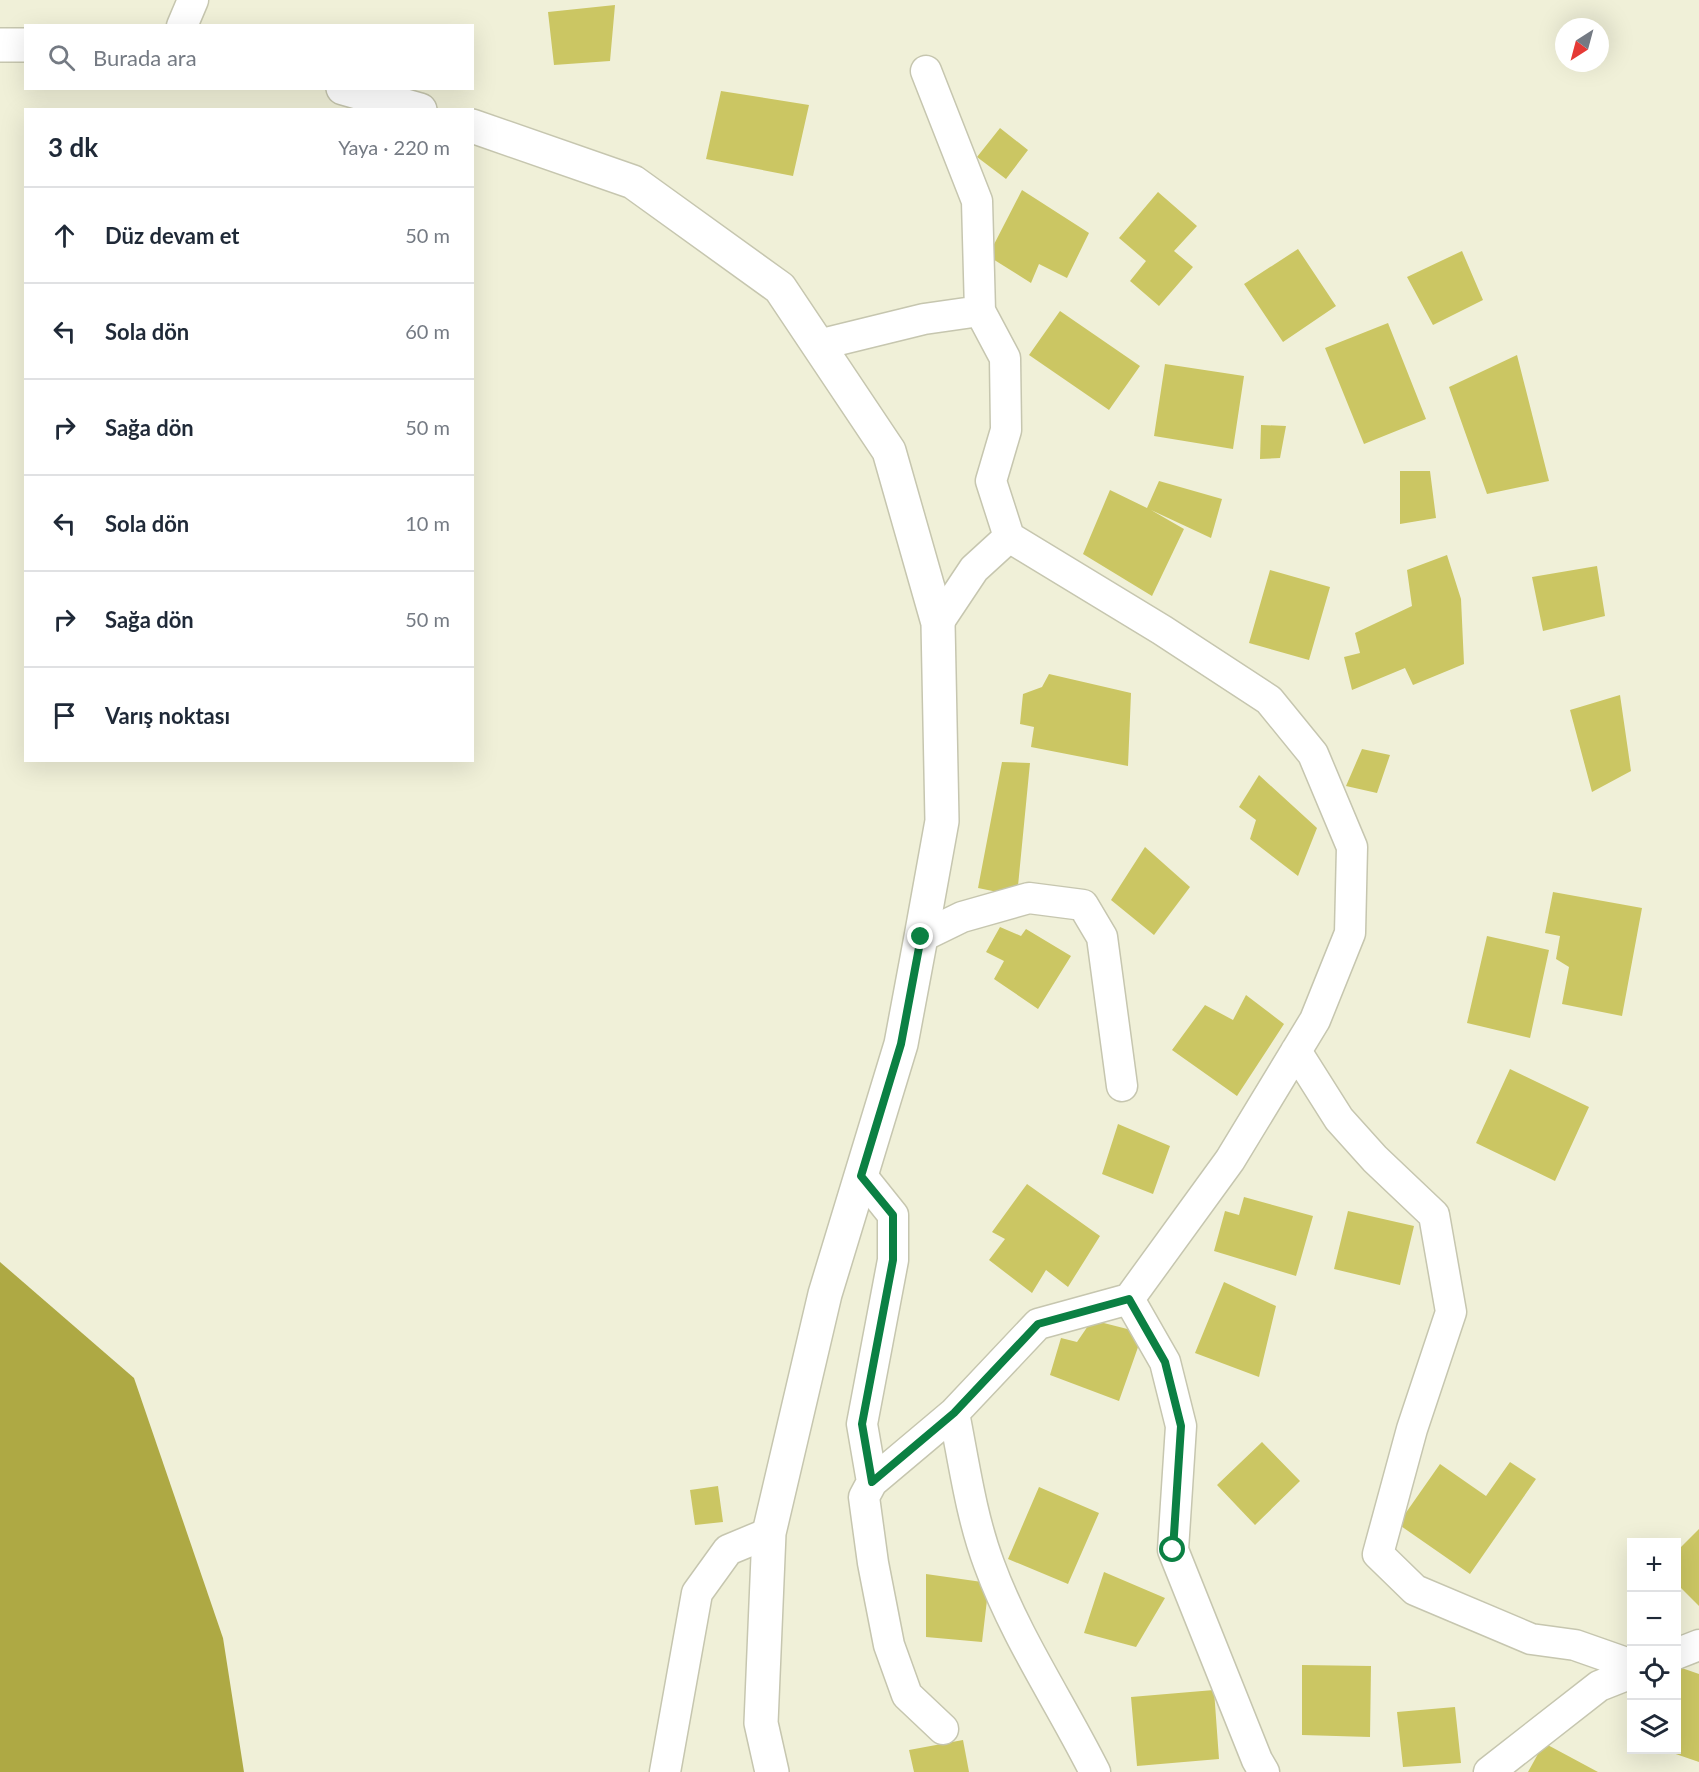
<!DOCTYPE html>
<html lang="tr">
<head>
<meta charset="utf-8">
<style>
	:root { --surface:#fff; --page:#f6f6f7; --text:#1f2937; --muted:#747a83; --line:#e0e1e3 }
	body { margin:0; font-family:Lato,sans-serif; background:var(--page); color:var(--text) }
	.controls { position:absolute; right:18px; bottom:18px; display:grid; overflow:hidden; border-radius:0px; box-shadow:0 6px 24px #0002 }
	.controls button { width:54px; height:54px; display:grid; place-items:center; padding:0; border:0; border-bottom:2px solid var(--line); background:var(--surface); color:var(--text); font:30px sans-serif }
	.compass { position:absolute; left:1555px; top:18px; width:54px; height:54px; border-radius:50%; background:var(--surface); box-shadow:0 6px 24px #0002; rotate:216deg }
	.stop { position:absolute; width:18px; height:18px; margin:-14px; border:4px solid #0b8043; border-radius:50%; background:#fff }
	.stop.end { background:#0b8043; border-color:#fff; box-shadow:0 2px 6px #0008 }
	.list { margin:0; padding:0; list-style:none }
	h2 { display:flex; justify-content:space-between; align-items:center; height:78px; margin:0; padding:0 24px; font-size:26px }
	h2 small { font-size:20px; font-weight:400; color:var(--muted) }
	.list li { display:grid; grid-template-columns:39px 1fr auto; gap:18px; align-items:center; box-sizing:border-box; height:96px; padding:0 24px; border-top:2px solid var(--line) }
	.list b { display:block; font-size:22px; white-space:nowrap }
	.list em { font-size:20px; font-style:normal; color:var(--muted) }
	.icon { flex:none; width:33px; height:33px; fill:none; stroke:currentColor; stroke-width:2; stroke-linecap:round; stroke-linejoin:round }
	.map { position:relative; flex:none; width:1699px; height:1772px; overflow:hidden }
	.search { position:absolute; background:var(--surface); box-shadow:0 6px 24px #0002; left:24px; top:24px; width:450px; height:66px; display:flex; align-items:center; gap:15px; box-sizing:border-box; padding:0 21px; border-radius:0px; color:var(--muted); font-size:22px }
	.panel { position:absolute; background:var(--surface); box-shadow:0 6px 24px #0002; left:24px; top:108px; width:450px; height:654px; border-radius:0px }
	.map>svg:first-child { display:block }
	.water { fill:#aea944 }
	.building { fill:#cbc663 }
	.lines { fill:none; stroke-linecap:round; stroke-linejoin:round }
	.street-casing { stroke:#c6c6af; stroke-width:33 }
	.secondary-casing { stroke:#c6c6af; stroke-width:36 }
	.street { stroke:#fff; stroke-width:30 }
	.secondary { stroke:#fff; stroke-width:33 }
	.route { stroke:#0b8043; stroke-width:8 }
</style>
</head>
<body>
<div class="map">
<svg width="1699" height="1772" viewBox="0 0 1699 1772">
	<rect width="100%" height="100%" fill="#f0f0d8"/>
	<path class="water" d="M 0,1262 L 134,1378 L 223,1638 L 244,1772 L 0,1772 Z"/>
	<path class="building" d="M 615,5 L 610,61 L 554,65 L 548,12 Z
		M 721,91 L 809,105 L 793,176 L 706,159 Z
		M 1000,128 L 1028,150 L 1006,179 L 977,157 Z
		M 1022,190 L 1089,233 L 1067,278 L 1039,264 L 1031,283 L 988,256 Z
		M 1158,192 L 1197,226 L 1174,251 L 1193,267 L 1159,306 L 1130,281 L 1146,261 L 1119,238 Z
		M 1298,249 L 1336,306 L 1283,342 L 1244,284 Z
		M 1462,251 L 1483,300 L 1433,325 L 1407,277 Z
		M 1060,311 L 1140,366 L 1109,410 L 1029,355 Z
		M 1388,323 L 1426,419 L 1364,444 L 1325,348 Z
		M 1517,355 L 1549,481 L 1487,494 L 1449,387 Z
		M 1165,364 L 1244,376 L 1233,449 L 1154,436 Z
		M 1261,425 L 1286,426 L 1280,458 L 1260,459 Z
		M 1400,471 L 1430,471 L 1436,518 L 1400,524 Z
		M 1159,481 L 1222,499 L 1211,538 L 1151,510 L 1184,529 L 1152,596 L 1083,554 L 1110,490 L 1147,508 Z
		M 1447,555 L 1461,599 L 1464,664 L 1413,685 L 1405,668 L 1352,690 L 1344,657 L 1360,653 L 1355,633 L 1412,606 L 1407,570 Z
		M 1597,566 L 1605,616 L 1543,631 L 1532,577 Z
		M 1270,570 L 1330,587 L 1309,660 L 1249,643 Z
		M 1049,674 L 1131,693 L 1128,766 L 1031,747 L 1034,727 L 1020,724 L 1023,694 L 1042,687 Z
		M 1620,695 L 1631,771 L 1592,792 L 1570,710 Z
		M 1362,749 L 1390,755 L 1377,793 L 1346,786 Z
		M 1002,762 L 1030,763 L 1017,896 L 978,888 Z
		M 1259,775 L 1317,828 L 1298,876 L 1250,839 L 1256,820 L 1239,807 Z
		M 1145,847 L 1190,887 L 1154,935 L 1111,900 Z
		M 1553,892 L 1642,908 L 1622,1016 L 1562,1004 L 1569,967 L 1556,959 L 1560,936 L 1545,933 Z
		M 1000,927 L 1021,936 L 1026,929 L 1071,956 L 1038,1009 L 994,979 L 1004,961 L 986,952 Z
		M 1487,936 L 1549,950 L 1530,1038 L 1467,1023 Z
		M 1246,995 L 1284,1024 L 1237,1096 L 1172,1050 L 1205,1005 L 1233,1020 Z
		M 1510,1069 L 1589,1107 L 1555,1181 L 1476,1143 Z
		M 1118,1124 L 1170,1146 L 1153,1194 L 1102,1174 Z
		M 1027,1184 L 1100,1236 L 1068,1287 L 1046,1270 L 1032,1293 L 989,1260 L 1005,1239 L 992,1232 Z
		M 1244,1197 L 1313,1216 L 1296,1276 L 1214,1251 L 1225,1211 L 1239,1215 Z
		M 1348,1211 L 1414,1226 L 1400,1285 L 1334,1269 Z
		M 1224,1282 L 1276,1306 L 1259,1377 L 1195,1353 Z
		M 1092,1320 L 1143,1333 L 1119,1401 L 1050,1375 L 1061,1338 L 1077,1342 Z
		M 1262,1442 L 1300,1481 L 1255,1525 L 1217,1485 Z
		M 1510,1462 L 1536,1479 L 1470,1574 L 1398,1524 L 1440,1464 L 1486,1496 Z
		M 718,1486 L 723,1522 L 695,1525 L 690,1490 Z
		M 1039,1487 L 1099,1513 L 1068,1584 L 1008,1559 Z
		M 1699,1529 L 1699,1606 L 1676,1583 L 1676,1552 Z
		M 1104,1572 L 1165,1598 L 1136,1647 L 1084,1633 Z
		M 926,1574 L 989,1583 L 982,1642 L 926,1637 Z
		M 1302,1665 L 1371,1666 L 1370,1737 L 1302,1735 Z
		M 1676,1666 L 1699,1674 L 1699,1762 L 1664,1750 L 1676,1750 Z
		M 1214,1690 L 1219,1759 L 1137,1766 L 1131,1697 Z
		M 1455,1707 L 1461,1763 L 1403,1767 L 1397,1712 Z
		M 963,1740 L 969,1772 L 914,1772 L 909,1750 Z
		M 1544,1743 L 1598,1772 L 1528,1772 Z"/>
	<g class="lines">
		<g class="street-casing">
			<path id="street" d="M 182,26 L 193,0
				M 926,71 L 977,201 L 980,311
				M 818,345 L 924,319 L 980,311 L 1005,358 L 1006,430 L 991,481 L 1009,537
				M 938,623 L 974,569 L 1009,537 L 1162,630 L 1269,700 L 1313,754 L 1352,847 L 1350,933 L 1315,1020 L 1230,1160 L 1129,1299 L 1038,1324 L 954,1413 L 872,1482 L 864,1497 L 873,1563 L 889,1645 L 907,1695 L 943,1729
				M 921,937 L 962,917 L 1029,898 L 1083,905 L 1102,937 L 1122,1086
				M 1296,1051 L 1339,1119 L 1375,1159 L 1434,1215 L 1451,1312 L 1412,1429 L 1378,1554 L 1415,1590 L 1531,1639 L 1575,1645 L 1632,1665
				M 861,1175 L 893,1215 L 893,1260 L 862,1424 L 872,1482
				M 1129,1299 L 1165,1362 L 1181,1426 L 1173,1550 L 1257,1760 L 1264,1772
				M 954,1413 C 964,1463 971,1516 989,1564 C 1016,1638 1060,1702 1095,1772
				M 1676,1654 L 1699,1645
				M 665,1772 L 697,1593 L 728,1550 L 769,1533
				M 1489,1772 L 1599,1686 L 1632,1673"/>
		</g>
		<g class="secondary-casing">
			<path id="secondary" d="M 0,45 L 26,45
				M 343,88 L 420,110
				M 472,126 L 633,182 L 780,288 L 889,451 L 938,623 L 942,821 L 921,937 L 901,1044 L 825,1294 L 769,1533 L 761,1723 L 772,1772"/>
		</g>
		<use href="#street" class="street"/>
		<use href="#secondary" class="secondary"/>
	</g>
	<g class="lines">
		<path class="route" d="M 921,937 L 901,1044 L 861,1176 L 893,1215 L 893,1260 L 862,1424 L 872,1482 L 954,1413 L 1038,1324 L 1129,1299 L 1165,1362 L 1181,1426 L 1173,1550"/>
	</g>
</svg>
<div class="controls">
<button>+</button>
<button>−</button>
<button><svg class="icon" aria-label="locate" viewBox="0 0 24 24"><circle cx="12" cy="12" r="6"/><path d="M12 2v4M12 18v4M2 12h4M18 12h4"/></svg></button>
<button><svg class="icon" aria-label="layers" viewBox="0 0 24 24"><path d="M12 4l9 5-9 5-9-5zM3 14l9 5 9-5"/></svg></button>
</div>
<svg class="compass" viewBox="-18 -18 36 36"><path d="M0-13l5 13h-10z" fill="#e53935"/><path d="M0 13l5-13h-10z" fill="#747a83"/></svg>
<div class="stop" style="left:1173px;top:1550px"></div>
<div class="stop end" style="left:921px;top:937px"></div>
<div class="search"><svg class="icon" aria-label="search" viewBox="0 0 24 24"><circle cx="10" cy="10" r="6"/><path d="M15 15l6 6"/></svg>Burada ara</div>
<section class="panel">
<h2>3 dk<small>Yaya · 220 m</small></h2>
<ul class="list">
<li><svg class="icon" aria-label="ahead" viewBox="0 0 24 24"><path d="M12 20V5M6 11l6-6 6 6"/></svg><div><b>Düz devam et</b></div><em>50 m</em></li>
<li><svg class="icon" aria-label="left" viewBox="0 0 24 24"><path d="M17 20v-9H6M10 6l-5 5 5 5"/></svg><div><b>Sola dön</b></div><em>60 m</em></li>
<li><svg class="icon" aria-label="right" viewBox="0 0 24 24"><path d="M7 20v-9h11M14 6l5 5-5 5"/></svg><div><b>Sağa dön</b></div><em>50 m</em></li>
<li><svg class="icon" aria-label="left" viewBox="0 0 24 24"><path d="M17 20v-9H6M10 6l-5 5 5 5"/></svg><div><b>Sola dön</b></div><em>10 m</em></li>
<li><svg class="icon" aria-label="right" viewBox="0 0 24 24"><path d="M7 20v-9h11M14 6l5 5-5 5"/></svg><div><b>Sağa dön</b></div><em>50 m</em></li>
<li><svg class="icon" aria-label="arrive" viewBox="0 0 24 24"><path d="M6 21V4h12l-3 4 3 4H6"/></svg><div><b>Varış noktası</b></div></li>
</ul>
</section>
</div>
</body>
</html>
